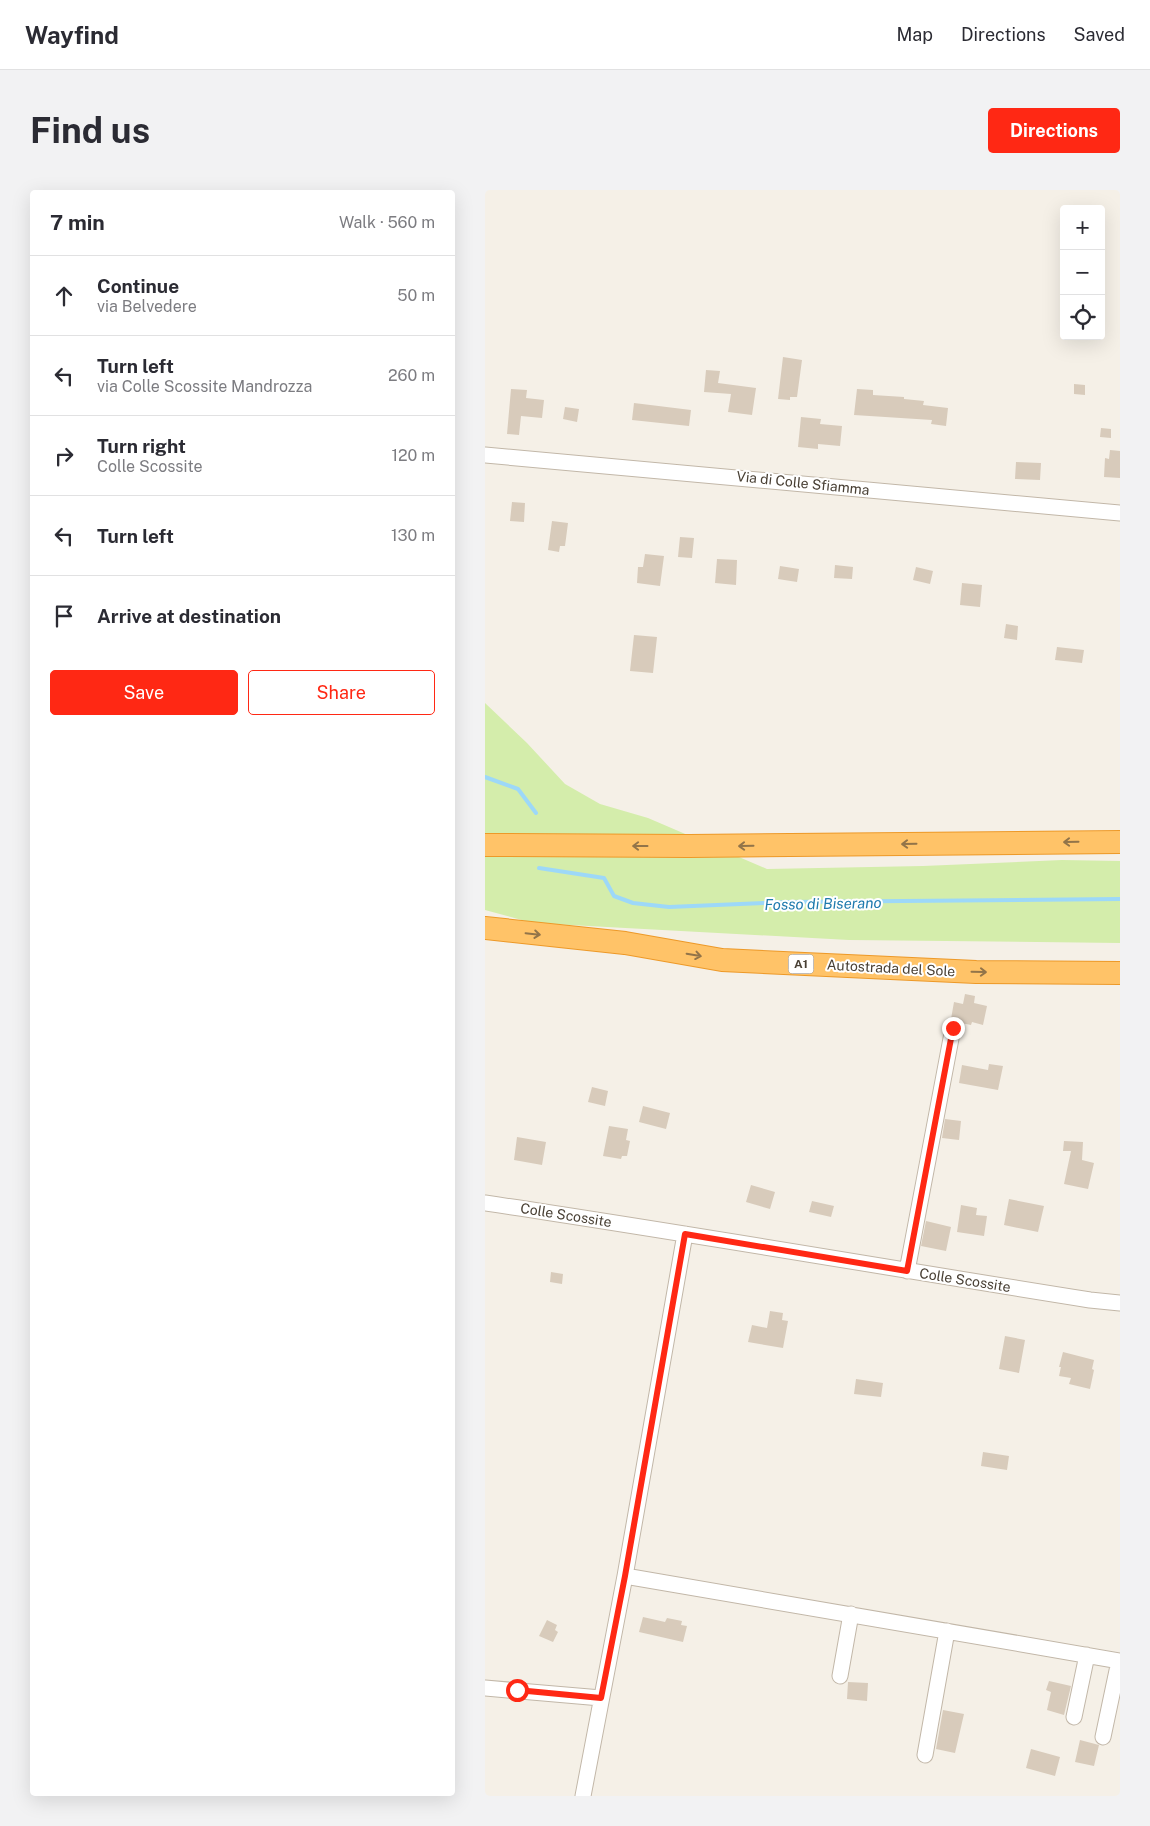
<!DOCTYPE html>
<html lang="en">
<head>
<meta charset="utf-8">
<style>
	:root { --surface:#fff; --page:#f2f2f3; --text:#2b2b33; --muted:#7c7c81; --line:#e1e1e2; --accent:#ff2814 }
	body { margin:0; font-family:"Public Sans",sans-serif; background:var(--page); color:var(--text) }
	.controls { position:absolute; right:15px; top:15px; display:grid; overflow:hidden; border-radius:5px; box-shadow:0 5px 20px #0002 }
	.controls button { width:45px; height:45px; display:grid; place-items:center; padding:0; border:0; border-bottom:1px solid var(--line); background:var(--surface); color:var(--text); font:25px sans-serif }
	.stop { position:absolute; width:15px; height:15px; margin:-11px; border:4px solid #ff2814; border-radius:50%; background:#fff }
	.stop.end { background:#ff2814; border-color:#fff; box-shadow:0 1px 5px #0008 }
	.list { margin:0; padding:0; list-style:none }
	h2 { display:flex; justify-content:space-between; align-items:center; height:65px; margin:0; padding:0 20px; font-size:21px }
	h2 small { font-size:16px; font-weight:400; color:var(--muted) }
	.list li { display:grid; grid-template-columns:32px 1fr auto; gap:15px; align-items:center; box-sizing:border-box; height:80px; padding:0 20px; border-top:1px solid var(--line) }
	.list b { display:block; font-size:19px; white-space:nowrap }
	.list p { margin:0; font-size:16px; white-space:nowrap; color:var(--muted) }
	.list em { font-size:16px; font-style:normal; color:var(--muted) }
	.actions { display:flex; gap:10px; padding:15px 20px }
	.actions a { flex:1; padding:11px 0; border:1px solid var(--accent); border-radius:5px; text-align:center; font-size:18px; color:var(--accent) }
	.actions .main { background:var(--accent); color:#fff }
	.icon { flex:none; width:28px; height:28px; fill:none; stroke:currentColor; stroke-width:2; stroke-linecap:round; stroke-linejoin:round }
	.map { position:relative; flex:none; width:635px; height:1606px; overflow:hidden; border-radius:5px }
	header { display:flex; align-items:center; gap:30px; box-sizing:border-box; height:70px; padding:0 25px; background:var(--surface); border-bottom:1px solid var(--line) }
	header strong { font-size:24px }
	nav { display:flex; gap:28px; margin-inline-start:auto; font-size:18px }
	.intro { display:flex; align-items:center; justify-content:space-between; box-sizing:border-box; height:120px; padding:0 30px }
	h1 { margin:0; font-size:35px }
	.button { padding:12px 22px; border-radius:5px; background:var(--accent); color:#fff; font-size:18px; font-weight:700 }
	main { display:flex; gap:30px; padding:0 30px }
	aside { flex:1; background:var(--surface); border-radius:5px; box-shadow:0 5px 20px #0002 }
	.map>svg:first-child { display:block }
	.green { fill:#d4edab }
	.lines { fill:none; stroke-linecap:round; stroke-linejoin:round }
	.stream { stroke:#9dd8f8; stroke-width:4 }
	.building { fill:#d8cbbb }
	.minor-casing { stroke:#c2b7a8; stroke-width:17 }
	.highway-casing { stroke:#ed9928; stroke-width:24 }
	.minor { stroke:#fff; stroke-width:15 }
	.highway { stroke:#ffc368; stroke-width:22 }
	.oneway { stroke:#927449 }
	.route { stroke:#ff2814; stroke-width:6 }
	.labels { text-anchor:middle; stroke-width:4; stroke-linejoin:round; paint-order:stroke }
	.shield { fill:#fff; stroke:#807972; stroke-width:1 }
	.shield-label { font-size:12px; font-weight:bold; fill:#494035 }
	.street-label { font-size:14px; fill:#494035; stroke:#fff }
	.water-label { font-size:15px; font-style:italic; fill:#207bae; stroke:#fff }
</style>
</head>
<body>
<header>
<strong>Wayfind</strong>
<nav><a>Map</a><a>Directions</a><a>Saved</a></nav>
</header>
<div class="intro"><h1>Find us</h1><a class="button">Directions</a></div>
<main>
<aside>
<h2>7 min<small>Walk · 560 m</small></h2>
<ul class="list">
<li><svg class="icon" aria-label="ahead" viewBox="0 0 24 24"><path d="M12 20V5M6 11l6-6 6 6"/></svg><div><b>Continue</b><p>via Belvedere</p></div><em>50 m</em></li>
<li><svg class="icon" aria-label="left" viewBox="0 0 24 24"><path d="M17 20v-9H6M10 6l-5 5 5 5"/></svg><div><b>Turn left</b><p>via Colle Scossite Mandrozza</p></div><em>260 m</em></li>
<li><svg class="icon" aria-label="right" viewBox="0 0 24 24"><path d="M7 20v-9h11M14 6l5 5-5 5"/></svg><div><b>Turn right</b><p>Colle Scossite</p></div><em>120 m</em></li>
<li><svg class="icon" aria-label="left" viewBox="0 0 24 24"><path d="M17 20v-9H6M10 6l-5 5 5 5"/></svg><div><b>Turn left</b></div><em>130 m</em></li>
<li><svg class="icon" aria-label="arrive" viewBox="0 0 24 24"><path d="M6 21V4h12l-3 4 3 4H6"/></svg><div><b>Arrive at destination</b></div></li>
</ul>
<div class="actions"><a class="main">Save</a><a>Share</a></div>
</aside>
<div class="map">
<svg width="635" height="1606" viewBox="0 0 635 1606">
	<rect width="100%" height="100%" fill="#f5f0e7"/>
	<path class="green" d="M 0,513 L 42,553 L 80,594 L 115,614 L 163,628 L 282,679 L 438,676 L 577,670 L 635,671 L 635,753 L 364,750 L 48,733 L 0,720 Z"/>
	<g class="lines">
		<path class="stream" d="M 0,587 L 33,599 L 51,623
			M 54,678 L 119,688 L 129,706 L 148,713 L 184,717 L 303,712 L 635,709"/>
	</g>
	<path class="building" d="M 298,167 L 317,170 L 312,207 L 305,207 L 305,210 L 293,209 Z
		M 221,180 L 235,181 L 233,193 L 271,198 L 267,225 L 243,222 L 246,204 L 219,202 Z
		M 589,194 L 600,195 L 600,205 L 589,204 Z
		M 26,199 L 42,200 L 41,208 L 59,210 L 57,228 L 36,226 L 34,245 L 22,244 Z
		M 372,199 L 388,200 L 388,205 L 419,207 L 419,209 L 439,211 L 438,215 L 463,218 L 461,236 L 446,234 L 447,230 L 369,225 Z
		M 149,213 L 206,220 L 204,236 L 147,230 Z
		M 80,217 L 94,219 L 92,232 L 78,229 Z
		M 316,227 L 336,229 L 335,234 L 357,236 L 355,256 L 333,254 L 333,259 L 313,257 Z
		M 616,238 L 626,239 L 626,248 L 615,247 Z
		M 625,260 L 635,261 L 635,288 L 619,287 L 620,268 L 624,269 Z
		M 531,272 L 556,273 L 555,290 L 530,289 Z
		M 27,312 L 40,313 L 39,332 L 25,331 Z
		M 67,331 L 83,333 L 80,356 L 75,356 L 74,362 L 63,360 Z
		M 195,347 L 209,348 L 207,368 L 193,367 Z
		M 160,364 L 179,366 L 175,396 L 152,393 L 153,377 L 158,377 Z
		M 232,369 L 252,370 L 251,395 L 230,393 Z
		M 350,375 L 368,377 L 367,389 L 349,388 Z
		M 295,376 L 314,379 L 312,392 L 293,389 Z
		M 431,377 L 448,381 L 445,394 L 428,390 Z
		M 477,393 L 497,395 L 495,417 L 475,415 Z
		M 521,434 L 533,436 L 532,450 L 519,448 Z
		M 149,445 L 172,447 L 168,483 L 145,481 Z
		M 572,457 L 599,460 L 597,473 L 570,470 Z
		M 480,804 L 490,806 L 489,813 L 502,816 L 498,835 L 487,832 L 486,835 L 476,833 L 470,829 L 466,829 L 469,812 L 478,814 Z
		M 504,874 L 518,876 L 513,900 L 474,893 L 477,875 L 503,880 Z
		M 107,897 L 123,901 L 120,916 L 103,912 Z
		M 158,916 L 185,923 L 181,939 L 154,932 Z
		M 460,929 L 476,931 L 474,950 L 457,948 Z
		M 124,936 L 143,939 L 141,950 L 145,951 L 142,966 L 137,966 L 136,969 L 118,966 Z
		M 32,947 L 61,952 L 57,975 L 29,970 Z
		M 579,951 L 598,952 L 597,970 L 609,973 L 603,999 L 579,994 L 586,961 L 578,961 Z
		M 266,995 L 290,1002 L 285,1019 L 261,1012 Z
		M 524,1009 L 559,1016 L 553,1042 L 519,1035 Z
		M 327,1011 L 349,1016 L 346,1027 L 324,1022 Z
		M 476,1015 L 492,1018 L 491,1025 L 502,1026 L 499,1046 L 472,1042 Z
		M 441,1031 L 466,1037 L 461,1061 L 436,1056 Z
		M 66,1082 L 78,1084 L 77,1094 L 65,1092 Z
		M 285,1121 L 298,1123 L 297,1130 L 303,1131 L 298,1158 L 263,1152 L 267,1135 L 282,1138 Z
		M 520,1146 L 540,1150 L 534,1183 L 514,1179 Z
		M 578,1162 L 609,1170 L 607,1179 L 609,1180 L 605,1199 L 584,1194 L 586,1188 L 574,1186 L 576,1177 L 574,1177 Z
		M 371,1189 L 398,1193 L 396,1207 L 369,1204 Z
		M 498,1262 L 524,1266 L 522,1280 L 496,1276 Z
		M 158,1427 L 180,1432 L 182,1428 L 197,1431 L 196,1435 L 202,1436 L 198,1452 L 154,1442 Z
		M 62,1430 L 72,1435 L 70,1440 L 73,1442 L 68,1452 L 54,1446 Z
		M 564,1491 L 586,1496 L 579,1525 L 562,1520 L 566,1502 L 561,1500 Z
		M 363,1492 L 383,1493 L 382,1511 L 362,1509 Z
		M 458,1520 L 479,1524 L 470,1563 L 451,1559 Z
		M 595,1550 L 614,1555 L 609,1576 L 590,1572 Z
		M 546,1559 L 575,1567 L 570,1586 L 541,1578 Z"/>
	<g class="lines">
		<g class="minor-casing">
			<path id="minor" d="M 0,265 L 635,323
				M 0,1013 C 202,1043 403,1078 605,1110 L 635,1113
				M 422,1081 L 468,838
				M 140,1386 L 635,1471
				M 355,1486 L 366,1424
				M 0,1498 L 116,1508
				M 589,1527 L 602,1465
				M 618,1547 L 634,1471
				M 440,1565 L 462,1441
				M 98,1606 L 140,1386 L 200,1044"/>
		</g>
		<g class="highway-casing">
			<path id="highway" d="M 0,655 L 204,656 L 635,652
				M 0,738 L 140,753 L 237,770 L 491,782 L 635,783"/>
		</g>
		<use href="#minor" class="minor"/>
		<use href="#highway" class="highway"/>
	</g>
	<defs><path id="oneway-shaft" d="M-6 0H5M1.5-3L5.5 0L1.5 3" fill="none" stroke-width="1.6" stroke-linecap="round" stroke-linejoin="round" transform="scale(1.25)"/></defs>
	<g class="oneway">
		<use href="#oneway-shaft" transform="translate(586 652) rotate(179)"/>
		<use href="#oneway-shaft" transform="translate(424 654) rotate(179)"/>
		<use href="#oneway-shaft" transform="translate(155 656) rotate(-180)"/>
		<use href="#oneway-shaft" transform="translate(261 656) rotate(179)"/>
		<use href="#oneway-shaft" transform="translate(48 744) rotate(6)"/>
		<use href="#oneway-shaft" transform="translate(209 765) rotate(10)"/>
		<use href="#oneway-shaft" transform="translate(494 782) rotate(1)"/>
	</g>
	<g class="lines">
		<path class="route" d="M 32,1500 L 116,1508 L 140,1386 L 200,1044 L 422,1081 L 468,838"/>
	</g>
	<g class="labels">
		<rect class="shield" x="303.5" y="764.5" width="25" height="19" rx="4"/>
		<g class="shield-label">
			<text x="316" y="778">A1</text>
		</g>
		<g class="street-label">
			<text transform="translate(318 293) rotate(6)" y="5">Via di Colle Sfiamma</text>
			<text transform="translate(406 778) rotate(3)" y="5">Autostrada del Sole</text>
			<text transform="translate(81 1025) rotate(9)" y="5">Colle Scossite</text>
			<text transform="translate(480 1090) rotate(9)" y="5">Colle Scossite</text>
		</g>
		<g class="water-label">
			<text transform="translate(338 714) rotate(-1)" y="5">Fosso di Biserano</text>
		</g>
	</g>
</svg>
<div class="controls">
<button>+</button>
<button>−</button>
<button><svg class="icon" aria-label="locate" viewBox="0 0 24 24"><circle cx="12" cy="12" r="6"/><path d="M12 2v4M12 18v4M2 12h4M18 12h4"/></svg></button>
</div>
<div class="stop" style="left:32px;top:1500px"></div>
<div class="stop end" style="left:468px;top:838px"></div>
</div>
</main>
</body>
</html>
